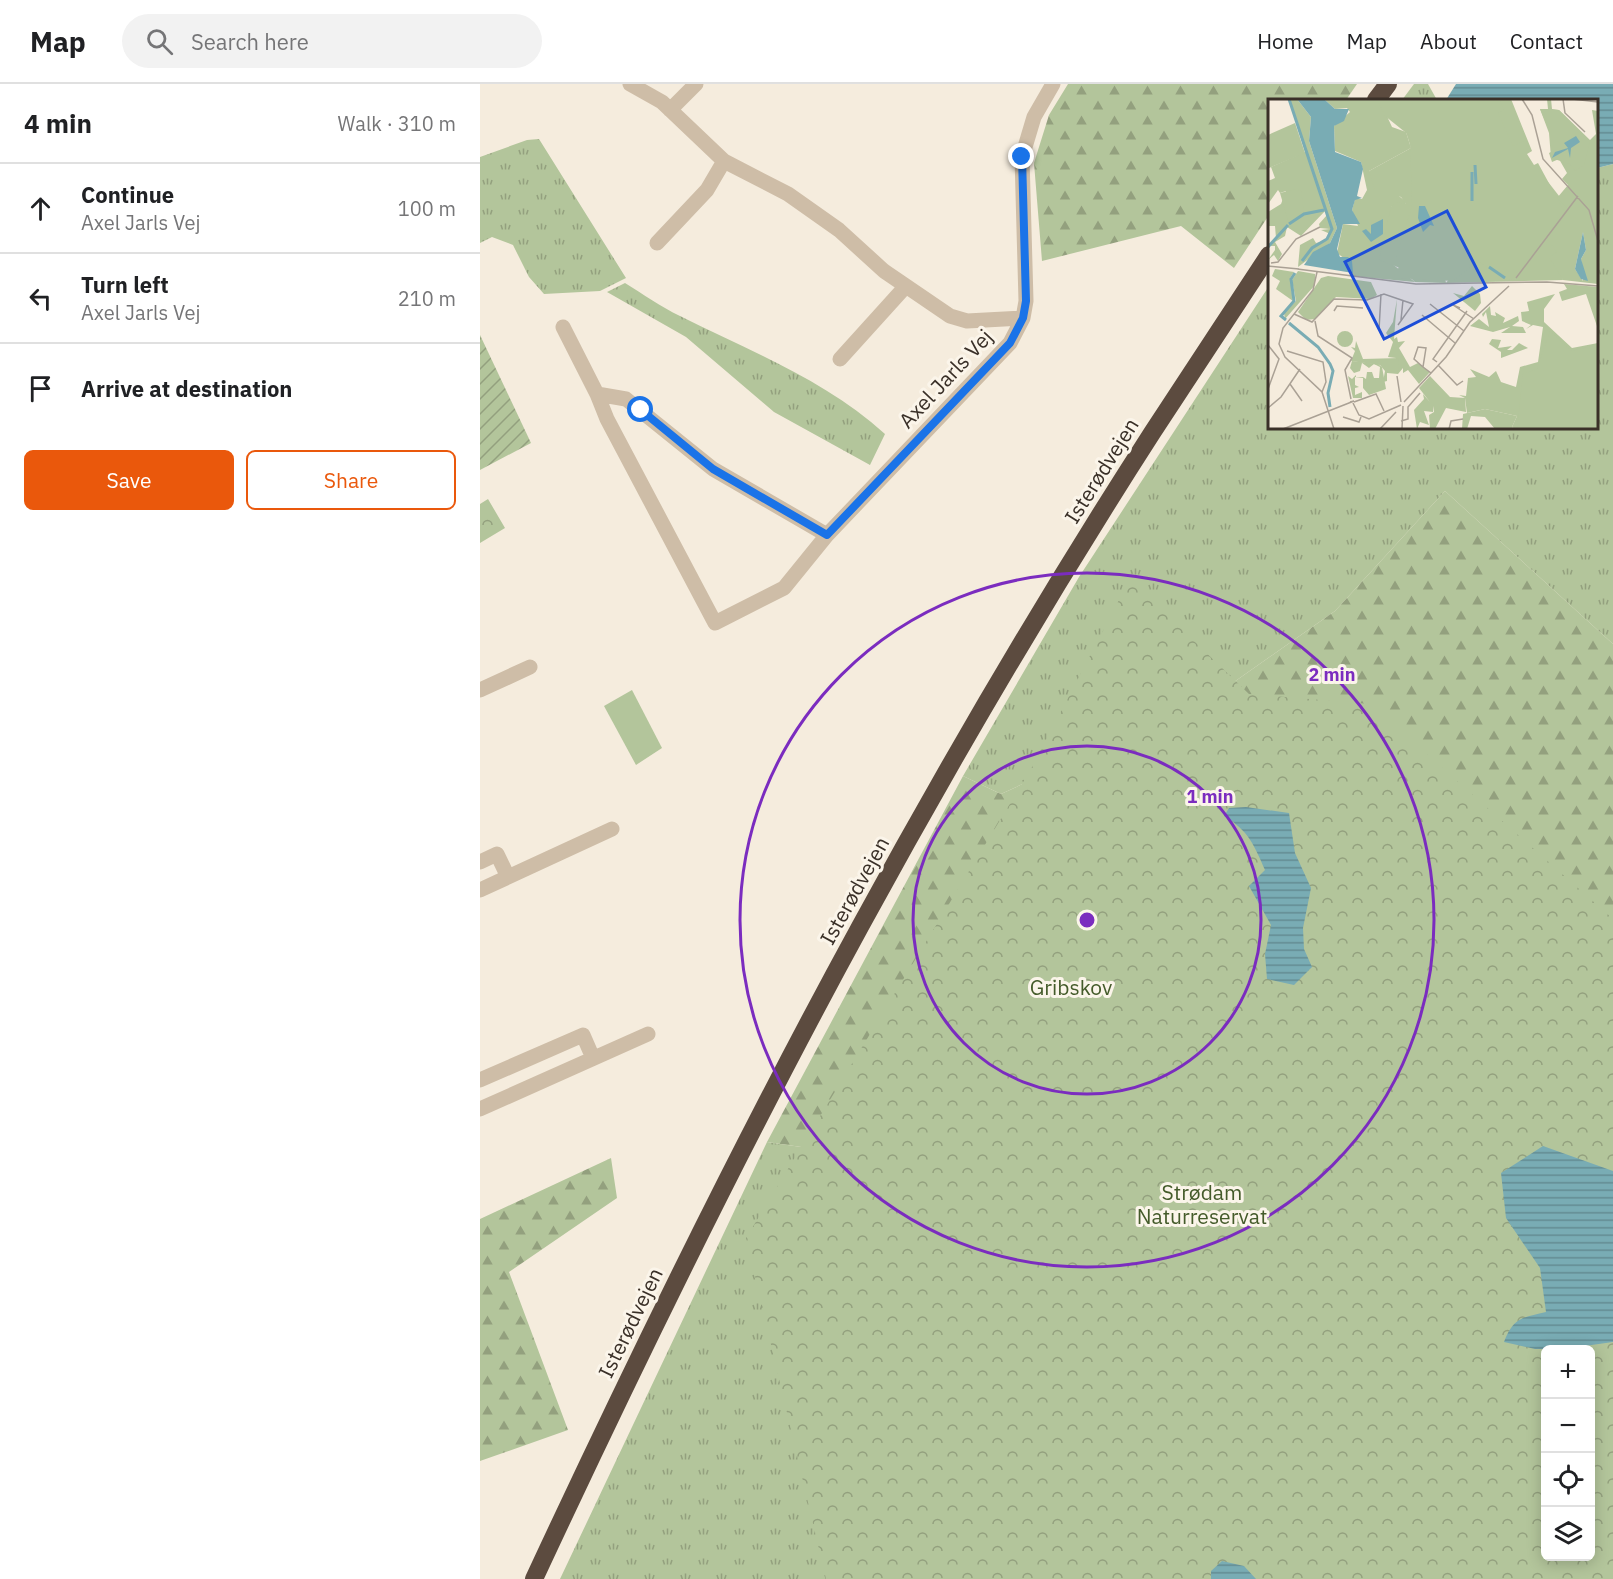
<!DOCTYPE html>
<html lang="en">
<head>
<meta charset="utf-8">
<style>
	:root { --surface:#fff; --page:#f2f2f2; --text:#202124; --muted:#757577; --line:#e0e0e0; --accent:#ea580c }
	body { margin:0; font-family:"IBM Plex Sans",sans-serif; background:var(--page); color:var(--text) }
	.controls { position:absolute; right:18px; bottom:18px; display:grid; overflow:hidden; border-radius:9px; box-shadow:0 3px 15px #0003 }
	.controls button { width:54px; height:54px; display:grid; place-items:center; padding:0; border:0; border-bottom:2px solid var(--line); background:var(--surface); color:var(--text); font:30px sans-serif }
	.stop { position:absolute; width:18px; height:18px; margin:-14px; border:4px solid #1a73e8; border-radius:50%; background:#fff }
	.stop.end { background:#1a73e8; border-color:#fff; box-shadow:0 2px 6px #0008 }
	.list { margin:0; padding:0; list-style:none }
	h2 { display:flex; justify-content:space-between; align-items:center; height:78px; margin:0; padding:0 24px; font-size:26px }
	h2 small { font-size:20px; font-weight:400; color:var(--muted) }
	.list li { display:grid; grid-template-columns:39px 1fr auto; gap:18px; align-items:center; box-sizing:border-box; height:90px; padding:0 24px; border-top:2px solid var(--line) }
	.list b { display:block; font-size:22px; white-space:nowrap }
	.list p { margin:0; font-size:20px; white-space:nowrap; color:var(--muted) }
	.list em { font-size:20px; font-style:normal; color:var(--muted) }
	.actions { display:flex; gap:12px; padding:18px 24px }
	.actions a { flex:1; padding:14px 0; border:2px solid var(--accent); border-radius:9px; text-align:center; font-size:21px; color:var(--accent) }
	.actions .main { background:var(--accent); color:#fff }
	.icon { flex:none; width:33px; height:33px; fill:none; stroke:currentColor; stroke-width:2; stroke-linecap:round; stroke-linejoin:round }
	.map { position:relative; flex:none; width:1133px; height:1495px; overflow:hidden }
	header { display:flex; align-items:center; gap:36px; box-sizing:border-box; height:84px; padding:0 30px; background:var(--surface); border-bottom:2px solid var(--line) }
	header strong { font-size:28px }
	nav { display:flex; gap:33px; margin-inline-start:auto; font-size:21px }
	.search { width:420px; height:54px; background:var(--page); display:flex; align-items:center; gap:15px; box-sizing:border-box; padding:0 21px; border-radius:33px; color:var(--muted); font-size:22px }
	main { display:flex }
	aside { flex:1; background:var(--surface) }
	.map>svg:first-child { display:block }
	.grass { fill:url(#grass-tufts) }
	.forest { fill:url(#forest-firs); fill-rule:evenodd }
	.park { fill:url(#park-crowns); fill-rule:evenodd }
	.garden { fill:url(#garden-furrows) }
	.pitch { fill:#b3c59b }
	.water { fill:url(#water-rules) }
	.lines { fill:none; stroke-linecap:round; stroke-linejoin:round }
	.minor { stroke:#cebda7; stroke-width:15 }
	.highway { stroke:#5c4b3f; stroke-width:18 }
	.route { stroke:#1a73e8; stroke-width:8 }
	.ring { fill:none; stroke:#7b2cbf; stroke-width:3 }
	.labels { text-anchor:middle; stroke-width:6; stroke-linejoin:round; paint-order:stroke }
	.street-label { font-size:21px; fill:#3a3028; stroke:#fbf5ea }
	.park-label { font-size:21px; fill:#445b2a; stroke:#fbf5ea }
	.inset-river { fill:none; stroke:#79acb4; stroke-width:3 }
	.inset-road { fill:none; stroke:#aaa195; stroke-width:1.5 }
	.view { fill:#1d4ed8; fill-opacity:0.15; stroke:#1d4ed8; stroke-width:3 }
	.inset-edge { fill:none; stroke:#3a3028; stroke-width:3 }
	.centre { fill:#7b2cbf; stroke:#fbf5ea; stroke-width:3 }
	.ring-label { font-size:18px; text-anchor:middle; font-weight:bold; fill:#7b2cbf; stroke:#fbf5ea; stroke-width:6; stroke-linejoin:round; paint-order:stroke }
</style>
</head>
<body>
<header>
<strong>Map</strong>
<div class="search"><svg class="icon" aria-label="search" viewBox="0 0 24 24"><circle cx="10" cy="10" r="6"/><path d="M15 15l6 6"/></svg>Search here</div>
<nav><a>Home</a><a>Map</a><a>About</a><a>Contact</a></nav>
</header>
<main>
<aside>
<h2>4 min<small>Walk · 310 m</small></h2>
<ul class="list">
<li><svg class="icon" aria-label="ahead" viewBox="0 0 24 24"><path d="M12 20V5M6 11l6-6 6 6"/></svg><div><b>Continue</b><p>Axel Jarls Vej</p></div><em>100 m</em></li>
<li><svg class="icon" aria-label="left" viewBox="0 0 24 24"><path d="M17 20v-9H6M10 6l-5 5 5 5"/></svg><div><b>Turn left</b><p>Axel Jarls Vej</p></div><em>210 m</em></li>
<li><svg class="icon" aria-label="arrive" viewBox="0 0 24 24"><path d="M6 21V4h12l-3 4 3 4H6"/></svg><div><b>Arrive at destination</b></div></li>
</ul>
<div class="actions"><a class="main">Save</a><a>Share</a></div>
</aside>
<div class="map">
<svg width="1133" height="1495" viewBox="0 0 1133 1495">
	<defs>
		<pattern id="grass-tufts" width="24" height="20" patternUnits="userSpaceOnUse" patternTransform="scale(1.5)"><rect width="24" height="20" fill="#b3c59b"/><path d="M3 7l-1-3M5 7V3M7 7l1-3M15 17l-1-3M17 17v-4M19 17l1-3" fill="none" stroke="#93a07e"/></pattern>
		<pattern id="forest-firs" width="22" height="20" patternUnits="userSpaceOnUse" patternTransform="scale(1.5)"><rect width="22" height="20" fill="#b3c59b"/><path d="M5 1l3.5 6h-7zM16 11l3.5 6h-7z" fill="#93a07e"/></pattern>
		<pattern id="park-crowns" width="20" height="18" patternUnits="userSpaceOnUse" patternTransform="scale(1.5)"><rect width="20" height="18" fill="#b3c59b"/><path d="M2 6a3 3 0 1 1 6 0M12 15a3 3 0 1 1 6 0" fill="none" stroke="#93a07e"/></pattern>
		<pattern id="garden-furrows" width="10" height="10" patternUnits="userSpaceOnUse" patternTransform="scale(1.5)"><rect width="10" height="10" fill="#b3c59b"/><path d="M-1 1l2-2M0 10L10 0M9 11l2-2" fill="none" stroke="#93a07e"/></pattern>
		<pattern id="water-rules" width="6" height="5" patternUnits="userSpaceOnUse" patternTransform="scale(1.5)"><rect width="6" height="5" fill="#79acb4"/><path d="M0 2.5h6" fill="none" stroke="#648c92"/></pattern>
	</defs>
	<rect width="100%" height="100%" fill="#f5ecdd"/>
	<path class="grass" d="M 934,0 L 948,0 L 957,16 L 922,16 Z
		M 59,55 L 146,194 L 120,207 L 64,210 L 49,193 L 33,161 L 12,153 L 0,159 L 0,73 L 47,56 Z
		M 1133,80 L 1133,560 L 965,407 L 855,527 L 737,610 L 521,710 L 483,692 L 599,493 L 789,202 L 789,344 L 1116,344 L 1117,84 Z
		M 145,199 C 163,210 181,223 200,232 C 270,267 346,296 405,350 L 390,381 L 294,328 L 206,253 L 127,208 Z
		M 287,1058 L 369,1070 L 438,1495 L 80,1495 Z"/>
	<path class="forest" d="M 588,0 L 877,0 L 866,16 L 789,16 L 789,131 L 754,184 L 701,142 L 562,177 L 554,79 L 569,31 Z
		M 965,407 L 1133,560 L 1133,1495 L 1061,1495 L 369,1070 L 287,1058 L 483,692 L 521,710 L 737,610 L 855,527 ZM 1066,1266 L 1110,1266 L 1110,1472 L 1066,1472 Z
		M 131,1074 L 137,1114 L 29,1188 L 88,1346 L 0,1377 L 0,1135 Z"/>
	<path class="park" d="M 8,415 L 25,444 L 0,459 L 0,420 Z
		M 653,489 L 713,556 L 769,610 L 890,620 L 1133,835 L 1133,1495 L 346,1495 L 266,1154 L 551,685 ZM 1066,1266 L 1110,1266 L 1110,1472 L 1066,1472 Z"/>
	<path class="garden" d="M 0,251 L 51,359 L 0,386 Z"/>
	<path class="pitch" d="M 152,606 L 182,664 L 156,681 L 124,622 Z"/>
	<path class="water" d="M 976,0 L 1133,0 L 1133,80 L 1117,84 L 1116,16 L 966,16 Z
		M 766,723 L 809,729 L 815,769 L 831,804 L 823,844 L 824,865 L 832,883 L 814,901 L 787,895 L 785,870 L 791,841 L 769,802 L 785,786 C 774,761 769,747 744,732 L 749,724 Z
		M 1063,1062 L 1133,1087 L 1133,1258 L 1083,1265 L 1055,1265 L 1024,1258 C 1034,1233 1042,1234 1066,1228 L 1060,1184 L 1026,1134 L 1021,1089 Z
		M 742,1477 L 764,1482 L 776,1495 L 731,1495 L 731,1487 Z"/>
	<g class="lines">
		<path class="minor" d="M 150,0 L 182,18 L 244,77 L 308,110 L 359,146 L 404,187 L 470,232 L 487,237 L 543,234
			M 190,26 L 216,0
			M 177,159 L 227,106 L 244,77
			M 83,243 L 117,310 L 127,335 L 235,539 L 304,504 L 347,451 L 530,259 L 543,234 L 546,217 L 542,73 L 554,33 L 573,0
			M 360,275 L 426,202
			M 117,310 L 146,315 L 233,385 L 347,451
			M 0,606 L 50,583
			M 0,778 L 17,770 L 28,793
			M 0,806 L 132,745
			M 0,996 L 103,951 L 113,974
			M 0,1025 L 168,950"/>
		<path class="highway" d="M 896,16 L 908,0
			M 54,1495 C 157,1274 264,1055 381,841 C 472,674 569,509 672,349 C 711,290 750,231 789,171"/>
	</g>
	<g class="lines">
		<path class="route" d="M 161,326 L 233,385 L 347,451 L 530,259 L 543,234 L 546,217 L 542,73"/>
	</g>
	<g class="ring">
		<circle cx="607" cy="836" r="174"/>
		<circle cx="607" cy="836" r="347"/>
	</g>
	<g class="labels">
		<g class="street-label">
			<text transform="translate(466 295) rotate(-47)" y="7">Axel Jarls Vej</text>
			<text transform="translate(622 387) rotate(-58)" y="7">Isterødvejen</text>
			<text transform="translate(375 807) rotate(-61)" y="7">Isterødvejen</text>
			<text transform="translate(151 1239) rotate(-64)" y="7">Isterødvejen</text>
		</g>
		<g class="park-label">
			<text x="591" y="911">Gribskov</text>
			<text x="722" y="1116">Strødam<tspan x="722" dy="24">Naturreservat</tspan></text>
		</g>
	</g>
	<g transform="translate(788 15)">
		<rect width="330" height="330" fill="#f5ecdd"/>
		<path d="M 21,0 L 29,0 L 43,18 L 41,42 L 69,129 L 62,144 L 30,168 L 32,146 L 45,139 L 48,144 L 60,141 L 60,134 L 53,131 L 62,130 L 52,129 L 51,125 L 59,116 L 58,111 L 33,137 L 19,128 L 17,137 L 7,143 L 14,155 L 10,162 L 6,156 L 0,161 L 7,151 L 7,147 L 0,147 L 8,139 L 7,127 L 0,127 L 0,113 L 13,105 L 18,92 L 12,94 L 10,91 L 0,105 L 0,82 L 7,79 L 3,68 L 37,53 ZM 56,0 L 111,0 L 124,28 L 138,33 L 143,49 L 101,72 L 137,102 L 138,105 L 123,108 L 123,164 L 147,183 L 83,177 L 84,165 L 69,154 L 75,125 L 90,127 L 84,111 L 87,100 L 94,100 L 99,91 L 93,63 L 67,52 L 66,27 L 82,13 L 79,9 L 67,10 ZM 277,79 L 302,111 L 289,153 L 295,181 L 178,184 L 248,97 ZM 7,170 L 26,173 L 22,179 L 25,202 L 8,190 L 12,182 L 4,177 ZM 30,172 L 47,175 L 47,186 L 17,220 L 16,214 L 28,202 L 24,181 ZM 129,200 L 126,240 L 129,238 L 130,243 L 137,242 L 131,249 L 142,268 L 150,264 L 162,273 L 151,285 L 140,271 L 135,274 L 135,269 L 130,275 L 128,259 L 120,258 L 125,243 L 118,234 L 125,223 ZM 162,277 L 182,298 L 197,299 L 198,313 L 178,309 L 167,330 L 162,330 L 161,316 L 166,313 L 166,307 L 165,313 L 156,312 L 161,326 L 152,323 L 149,330 L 146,311 L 156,300 L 155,295 L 162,303 L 151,289 ZM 217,310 L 249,317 L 244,328 L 247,330 L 227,330 L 217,318 L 203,317 L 199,330 L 194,330 L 195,315 Z" fill="#b3c59b"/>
		<path d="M 272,10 L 291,11 L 322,41 L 328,35 L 324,11 L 330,12 L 330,185 L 295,181 L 281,158 L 289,153 L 279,140 L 301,111 L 289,99 L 300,86 L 294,80 L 299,74 L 291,60 L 284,63 L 281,54 L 289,50 ZM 315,133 L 318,151 L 313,160 L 315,182 L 307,170 ZM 142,17 L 178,184 L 147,183 L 132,169 L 111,161 L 123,108 L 128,103 L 138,105 L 133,98 L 106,89 L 101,72 L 143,49 L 138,33 ZM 27,24 L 37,54 L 1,69 L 0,36 ZM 60,177 L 103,183 L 109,196 L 103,200 L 68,198 L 47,220 L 38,221 L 30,213 L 53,179 ZM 296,185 L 330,188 L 330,230 L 318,195 L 294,202 L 291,193 L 299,190 ZM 204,187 L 212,195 L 213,204 L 207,212 L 185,194 L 196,197 ZM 287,195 L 276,210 L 276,223 L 304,249 L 330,244 L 330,330 L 247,330 L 244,328 L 249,317 L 217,310 L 199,314 L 197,299 L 191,296 L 198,297 L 200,279 L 208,278 L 202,270 L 221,278 L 228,272 L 233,283 L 248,288 L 252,268 L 270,263 L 275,228 L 265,226 L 258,230 L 263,226 L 254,222 L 253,213 L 261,212 L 259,203 ZM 222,207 L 223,216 L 228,217 L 227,213 L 237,219 L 235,224 L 250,217 L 251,222 L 244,227 L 255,228 L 258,234 L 233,234 L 242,228 L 225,233 L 202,227 L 211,220 L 221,228 L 218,213 L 215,218 L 214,215 ZM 224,240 L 233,241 L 230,249 L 244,247 L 239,251 L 244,251 L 251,244 L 260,249 L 233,259 L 233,253 L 221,245 ZM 88,242 L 95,260 L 131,259 L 130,275 L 119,274 L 119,282 L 115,283 L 117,272 L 112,266 L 83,262 L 87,252 L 83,248 L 87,249 Z" fill="#b3c59b" fill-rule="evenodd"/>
		<path d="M 279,0 L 283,0 L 284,10 L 291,11 L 322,42 L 316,66 L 307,72 L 302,65 L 283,59 L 281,34 L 272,10 L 280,10 ZM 28,90 L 33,92 L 36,114 L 21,125 L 12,94 Z" fill="#b3c59b"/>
		<path d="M 109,0 L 243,0 L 264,52 L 259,55 L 266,66 L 270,64 L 297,114 L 247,180 L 238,181 L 210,162 L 185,182 L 127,179 L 131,167 L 128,158 L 144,107 L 142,37 L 117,17 ZM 282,232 L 303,252 L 330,246 L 330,330 L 249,330 L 255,275 L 269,270 ZM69 240a8 8 0 1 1 16 0a8 8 0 1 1-16 0ZM 84,262 L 110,265 L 114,268 L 118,290 L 101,296 L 95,289 L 95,279 L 87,278 L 87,286 L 91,288 L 87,289 L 87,296 L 94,293 L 94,299 L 85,299 L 80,277 L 84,280 L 88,276 L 88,278 L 95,278 L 98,280 L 99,273 L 104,273 L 106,279 L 111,279 L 112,268 L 106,265 L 101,269 L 94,264 L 92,272 L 86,274 L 82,269 L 80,276 Z" fill="#b3c59b"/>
		<path d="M 242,0 L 256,42 L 245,47 L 230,14 L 236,11 L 232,2 Z" fill="#b3c59b"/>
		<path d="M 29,0 L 56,0 L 67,10 L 81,10 L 76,22 L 66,27 L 67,53 L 93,63 L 95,70 L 89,97 L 94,99 L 87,101 L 84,111 L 92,125 L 75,125 L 69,150 L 72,158 L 80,158 L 84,162 L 85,174 L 36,166 L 45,153 L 62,144 L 69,129 L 41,42 L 43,18 ZM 308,37 L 312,43 L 303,49 L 302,59 L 300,50 L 284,59 L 287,53 L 300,49 L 296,44 ZM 151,107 L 157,107 L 166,127 L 162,126 L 155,133 L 150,119 ZM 115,120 L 115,135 L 103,143 L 94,132 L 98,130 L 103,135 L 103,126 ZM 315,133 L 318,151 L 313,160 L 320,182 L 313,180 L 307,170 Z" fill="#79acb4"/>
		<path class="inset-river" d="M 21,0 L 64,130 L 59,140 L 44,149 L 34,162M 207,66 L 208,85M 204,73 L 204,102M 21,125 L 36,115 L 56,111M 0,148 L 20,126M 221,168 L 237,179M 18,221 L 13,217 L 26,202 L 23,180 L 27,174M 21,224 L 50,248 L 62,265 L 65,272 L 60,294 L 62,308"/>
		<path class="inset-road" d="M 254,0 L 264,16 L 275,60 L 321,111 L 330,142M 295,0 L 297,14 L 317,33M 304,0 L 330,3M 3,164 L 10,163 L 28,140 L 52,128M 0,167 L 31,170M 29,170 L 148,185 L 279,183 L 330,187M 49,173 L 45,191 L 15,229 L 11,245 L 17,258 L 54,293 L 66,330M 248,179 L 310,97M 162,205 L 196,232M 192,209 L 185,206 L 206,220M 66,212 L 69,207 L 95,209M 26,215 L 44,223 L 66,200 L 99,201 L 116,195 L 145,205 L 130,226M 154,216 L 187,244M 133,221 L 135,201M 47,222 L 50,237 L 84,259 L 77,271 L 83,300M 111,231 L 113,195M 0,246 L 11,260 L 0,290M 19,252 L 55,263 L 58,283 L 54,293M 169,263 L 165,260 L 199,212M 170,266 L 189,286 L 195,282M 155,268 L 146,260 L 150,248 L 158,249 L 155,268 L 163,274M 129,277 L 133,303M 22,285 L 34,302M 86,303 L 108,295 L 116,312M 136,303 L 178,258 L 202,223 L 241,187M 85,304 L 91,316 L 101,320 L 133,306M 0,309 L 13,298 L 32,270M 75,318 L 91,323 L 93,318M 133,322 L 140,320 L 140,308 L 152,294M 15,330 L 86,302 L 82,303M 112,330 L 128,313M 134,330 L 135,307M 181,330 L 183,322 L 195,320"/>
		<path class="view" d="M 179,112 L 218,188 L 116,240 L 77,163 Z"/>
		<rect width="330" height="330" class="inset-edge"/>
	</g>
	<circle cx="607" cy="836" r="9" class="centre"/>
	<g class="ring-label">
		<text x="852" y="597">2 min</text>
		<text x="730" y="719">1 min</text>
	</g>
</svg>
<div class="controls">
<button>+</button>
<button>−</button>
<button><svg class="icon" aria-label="locate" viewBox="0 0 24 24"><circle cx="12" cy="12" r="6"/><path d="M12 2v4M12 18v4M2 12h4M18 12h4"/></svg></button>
<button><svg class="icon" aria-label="layers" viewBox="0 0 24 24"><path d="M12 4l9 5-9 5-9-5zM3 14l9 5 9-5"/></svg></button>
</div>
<div class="stop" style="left:161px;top:326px"></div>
<div class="stop end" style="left:542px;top:73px"></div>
</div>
</main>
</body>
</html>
